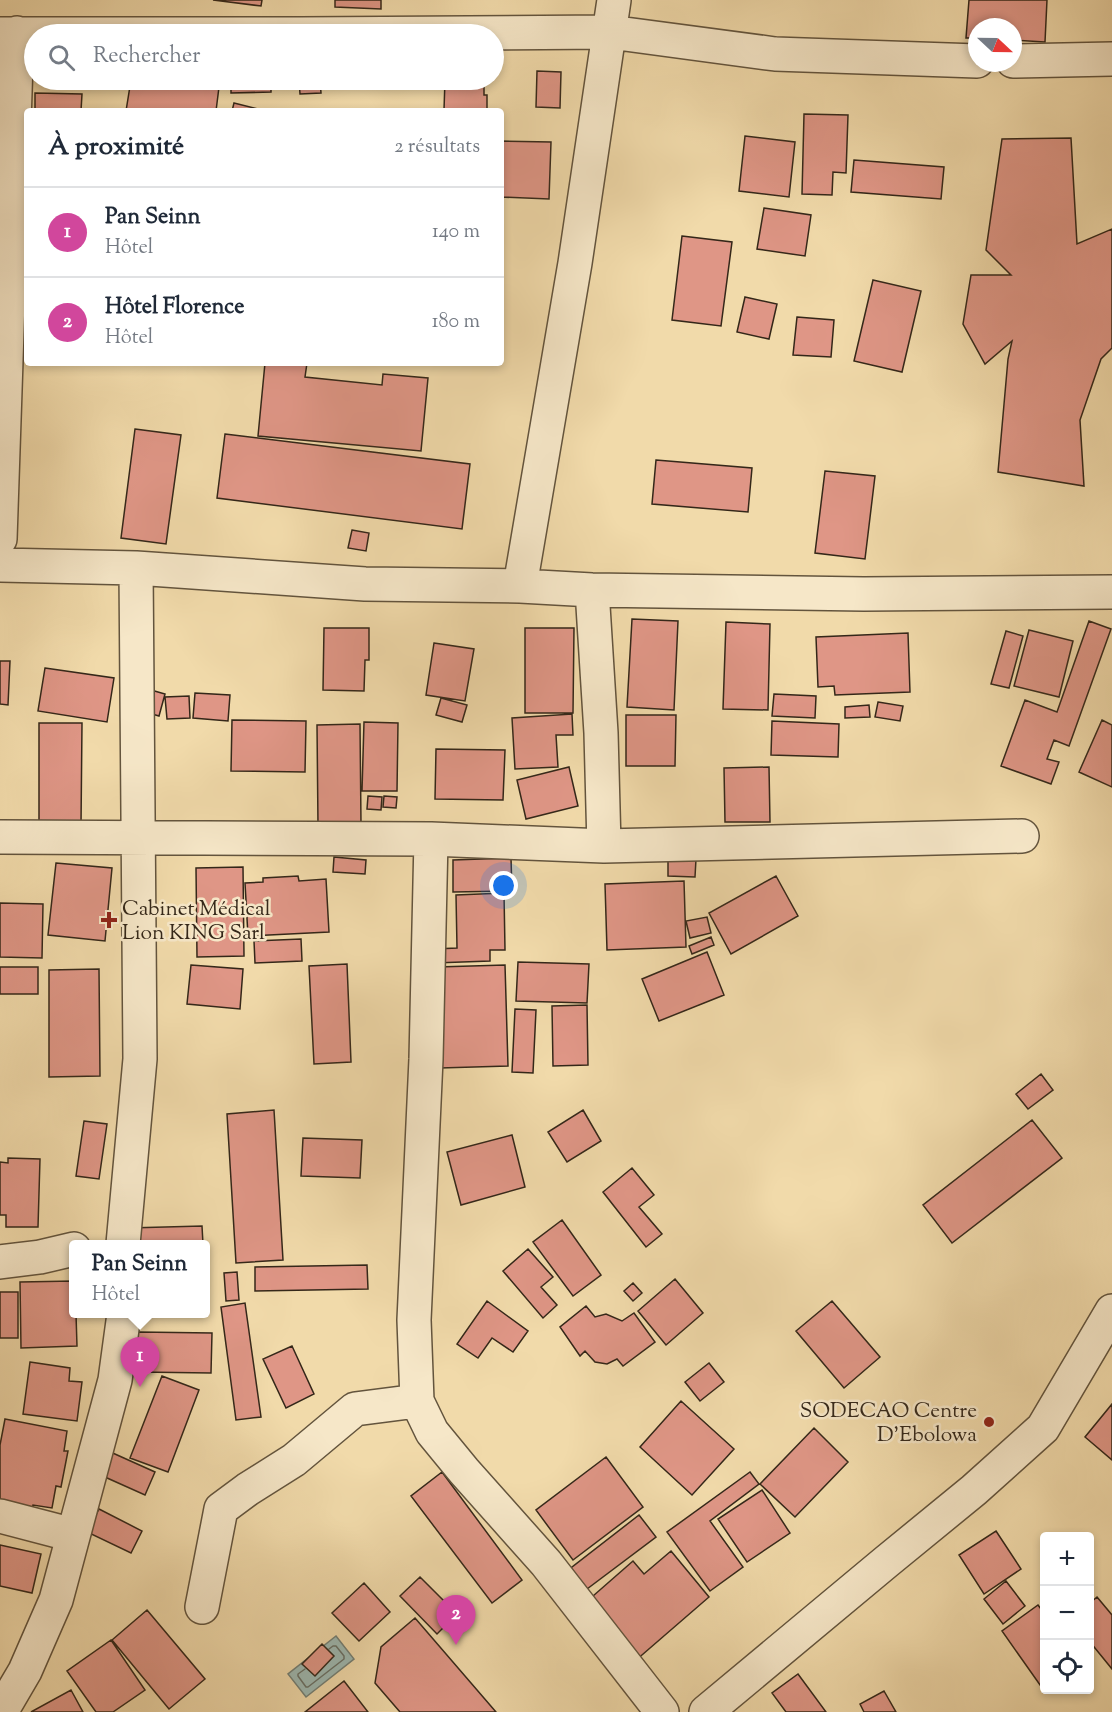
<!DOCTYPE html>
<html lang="fr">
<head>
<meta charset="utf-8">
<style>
	:root { --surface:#fff; --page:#f2f2f3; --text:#1f2937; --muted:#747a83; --line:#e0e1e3; --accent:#db2777 }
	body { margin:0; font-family:"Sorts Mill Goudy",serif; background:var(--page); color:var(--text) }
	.controls { position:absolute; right:18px; bottom:18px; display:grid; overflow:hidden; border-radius:6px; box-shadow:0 3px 9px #0003 }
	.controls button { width:54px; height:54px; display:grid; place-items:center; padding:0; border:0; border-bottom:2px solid var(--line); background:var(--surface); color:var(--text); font:30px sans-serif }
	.compass { position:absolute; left:968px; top:18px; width:54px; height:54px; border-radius:50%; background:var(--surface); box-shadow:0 3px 9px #0003; rotate:112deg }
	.you { position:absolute; left:504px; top:886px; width:21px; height:21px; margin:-15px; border:4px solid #fff; border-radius:50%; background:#1a73e8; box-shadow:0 0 0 9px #1a73e833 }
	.badge { display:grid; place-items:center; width:39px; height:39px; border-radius:50%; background:var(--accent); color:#fff; font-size:20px; font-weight:700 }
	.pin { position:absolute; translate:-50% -50px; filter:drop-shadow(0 2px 3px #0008) }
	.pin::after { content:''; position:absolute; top:32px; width:21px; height:18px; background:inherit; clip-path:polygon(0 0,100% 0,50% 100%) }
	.popup { position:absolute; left:69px; top:1240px; width:141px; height:78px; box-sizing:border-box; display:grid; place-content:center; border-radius:6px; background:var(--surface); filter:drop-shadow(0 2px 4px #0005); font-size:20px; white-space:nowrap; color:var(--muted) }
	.popup b { font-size:22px; color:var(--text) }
	.popup::after { content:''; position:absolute; left:50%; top:100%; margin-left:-12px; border:12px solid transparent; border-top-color:var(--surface) }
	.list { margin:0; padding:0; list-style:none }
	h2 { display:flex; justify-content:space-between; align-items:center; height:78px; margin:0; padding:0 24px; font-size:26px }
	h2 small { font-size:20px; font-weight:400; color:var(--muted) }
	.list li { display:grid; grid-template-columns:39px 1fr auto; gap:18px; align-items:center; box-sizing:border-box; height:90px; padding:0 24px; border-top:2px solid var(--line) }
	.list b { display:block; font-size:22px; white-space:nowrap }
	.list p { margin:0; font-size:20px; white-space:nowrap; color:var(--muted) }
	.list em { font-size:20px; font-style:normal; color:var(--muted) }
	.icon { flex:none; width:33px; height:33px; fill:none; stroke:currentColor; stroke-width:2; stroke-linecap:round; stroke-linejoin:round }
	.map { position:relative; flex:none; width:1112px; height:1712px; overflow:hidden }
	.search { position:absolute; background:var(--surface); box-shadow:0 3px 9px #0003; left:24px; top:24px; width:480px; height:66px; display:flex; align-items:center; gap:15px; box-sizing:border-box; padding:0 21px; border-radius:33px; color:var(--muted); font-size:22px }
	.panel { position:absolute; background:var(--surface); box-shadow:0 3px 9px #0003; left:24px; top:108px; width:480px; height:258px; border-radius:6px }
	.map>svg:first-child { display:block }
	.water { fill:#9db9b2; stroke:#737f75; stroke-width:1.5 }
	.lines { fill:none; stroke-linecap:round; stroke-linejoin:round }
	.shore { stroke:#687066; stroke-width:1.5 }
	.building { fill:#df9686; stroke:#342719; stroke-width:1.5 }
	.minor-casing { stroke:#63543d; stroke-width:36 }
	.minor { stroke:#f6e7c8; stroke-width:33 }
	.poi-dot { fill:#8f2418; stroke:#f6e7c8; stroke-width:2 }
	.labels { text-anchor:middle; stroke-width:5; stroke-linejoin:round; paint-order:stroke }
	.poi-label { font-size:21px; fill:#342719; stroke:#f6e7c8; text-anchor:start }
</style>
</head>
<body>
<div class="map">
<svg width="1112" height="1712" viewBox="0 0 1112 1712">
	<rect width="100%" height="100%" fill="#f1daaa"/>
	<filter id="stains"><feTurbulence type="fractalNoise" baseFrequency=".00333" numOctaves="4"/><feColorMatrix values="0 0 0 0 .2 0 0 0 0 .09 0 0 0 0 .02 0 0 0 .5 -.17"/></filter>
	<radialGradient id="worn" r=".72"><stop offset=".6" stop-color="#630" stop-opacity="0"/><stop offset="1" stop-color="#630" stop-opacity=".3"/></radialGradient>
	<path class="water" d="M 336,1636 L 354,1659 L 306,1697 L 288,1674 Z"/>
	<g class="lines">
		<path class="shore" d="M 305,1669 L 298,1674 L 298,1676 L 306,1687 L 308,1687 L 344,1659 L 344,1656 L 336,1646 L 333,1646 L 329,1649"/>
	</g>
	<path class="building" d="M 213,0 L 262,0 L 261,6 Z
		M 335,0 L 381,0 L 381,9 L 335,7 Z
		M 969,0 L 1047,0 L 1045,42 L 1013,40 L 1013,27 L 977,27 L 977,38 L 966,38 Z
		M 537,71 L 561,72 L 560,108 L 536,107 Z
		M 131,80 L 159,80 L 219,87 L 216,111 L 126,111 Z
		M 231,80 L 271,80 L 271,92 L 231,93 Z
		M 299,80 L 320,80 L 321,93 L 300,94 Z
		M 324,80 L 363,80 L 363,86 L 323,87 Z
		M 445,80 L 484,80 L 484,95 L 487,95 L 487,111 L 444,110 Z
		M 35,93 L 82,94 L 81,111 L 35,111 Z
		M 234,103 L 266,111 L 232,111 Z
		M 804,114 L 848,115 L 846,173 L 833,172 L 832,195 L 802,194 Z
		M 745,136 L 795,142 L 789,197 L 739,191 Z
		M 1071,138 L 1077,244 L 1112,229 L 1112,348 L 1101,359 L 1080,420 L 1084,486 L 998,472 L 1008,359 L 1012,341 L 985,364 L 963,324 L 971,275 L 1011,275 L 986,250 L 1002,139 Z
		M 501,141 L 551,142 L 549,199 L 501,197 Z
		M 854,160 L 944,167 L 941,199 L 851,192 Z
		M 764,208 L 811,215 L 805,256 L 757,249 Z
		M 682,236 L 732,242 L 721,326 L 672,320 Z
		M 873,280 L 921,291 L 902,372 L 854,361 Z
		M 745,297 L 777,304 L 769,339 L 737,332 Z
		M 797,317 L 834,320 L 831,357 L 793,355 Z
		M 265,363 L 307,363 L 305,377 L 382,385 L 383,374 L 428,378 L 421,451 L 258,436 Z
		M 135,429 L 181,435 L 166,544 L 121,538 Z
		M 225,434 L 470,464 L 462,529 L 217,498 Z
		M 656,460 L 752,468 L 748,512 L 652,504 Z
		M 825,471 L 875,476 L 865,559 L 815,553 Z
		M 352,530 L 369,533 L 366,551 L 348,548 Z
		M 632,619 L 678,621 L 674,710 L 627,707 Z
		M 1089,621 L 1111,629 L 1069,746 L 1054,740 L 1047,759 L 1059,762 L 1051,784 L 1001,766 L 1025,700 L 1057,712 Z
		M 726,622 L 770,624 L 768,710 L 723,709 Z
		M 324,628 L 369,628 L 369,660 L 365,660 L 364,691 L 323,690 Z
		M 525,628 L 574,628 L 573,713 L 525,713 Z
		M 1029,630 L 1073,641 L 1059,697 L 1014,686 Z
		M 1006,631 L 1023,636 L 1009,688 L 991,684 Z
		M 908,633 L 910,692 L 835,695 L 834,686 L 818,687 L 816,637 Z
		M 434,643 L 474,649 L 465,701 L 426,695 Z
		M 0,661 L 10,661 L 8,705 L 0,704 Z
		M 45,668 L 114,678 L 107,722 L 38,711 Z
		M 151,690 L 165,694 L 159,716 L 145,712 Z
		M 195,693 L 230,695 L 228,721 L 193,718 Z
		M 774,694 L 816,696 L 815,718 L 772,716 Z
		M 189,696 L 190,718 L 167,719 L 165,697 Z
		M 441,698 L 467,705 L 462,722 L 436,715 Z
		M 878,702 L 903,706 L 900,721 L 875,717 Z
		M 869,705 L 870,717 L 845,718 L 845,707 Z
		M 572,714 L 573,735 L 556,735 L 558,767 L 515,769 L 512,718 Z
		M 626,715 L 676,715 L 675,766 L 626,766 Z
		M 232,720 L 306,721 L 305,772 L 231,771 Z
		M 1102,720 L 1112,725 L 1112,787 L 1079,772 Z
		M 772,721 L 839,724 L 838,757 L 771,755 Z
		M 364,722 L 398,723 L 397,791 L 362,791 Z
		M 39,723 L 82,723 L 81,825 L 39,825 Z
		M 360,724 L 361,824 L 318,825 L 317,725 Z
		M 436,749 L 505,750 L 503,800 L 435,799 Z
		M 569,767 L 578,806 L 526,819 L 517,780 Z
		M 769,767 L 770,822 L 725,822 L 724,768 Z
		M 368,796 L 382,797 L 381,810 L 367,809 Z
		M 384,796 L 397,797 L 396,808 L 383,807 Z
		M 334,857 L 366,860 L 365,874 L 333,872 Z
		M 511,858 L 512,891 L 453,892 L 453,860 Z
		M 668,858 L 696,859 L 695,877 L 668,876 Z
		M 56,863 L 112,868 L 105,941 L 48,935 Z
		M 243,867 L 244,956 L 197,957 L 196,868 Z
		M 298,876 L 299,881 L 326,879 L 329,932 L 248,936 L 245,883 L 263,882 L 263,878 Z
		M 776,876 L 798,916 L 731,954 L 709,913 Z
		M 684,881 L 686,947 L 607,950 L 605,884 Z
		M 504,893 L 505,950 L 490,950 L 490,961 L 434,963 L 434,949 L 457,948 L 456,895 Z
		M 0,903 L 43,904 L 42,958 L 0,957 Z
		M 707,917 L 711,933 L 690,938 L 686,921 Z
		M 711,937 L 714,945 L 692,954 L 689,946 Z
		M 301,939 L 302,961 L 255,963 L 254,941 Z
		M 707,952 L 724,995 L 659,1021 L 642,979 Z
		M 518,962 L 589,964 L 587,1003 L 516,1001 Z
		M 347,964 L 351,1062 L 314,1064 L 309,966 Z
		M 191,965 L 243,969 L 240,1009 L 187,1004 Z
		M 505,965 L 508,1066 L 440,1068 L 437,967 Z
		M 0,967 L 38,967 L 38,994 L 0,994 Z
		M 99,969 L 100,1076 L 49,1077 L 49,970 Z
		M 587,1005 L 588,1065 L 553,1066 L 552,1006 Z
		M 515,1009 L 536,1010 L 533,1073 L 512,1072 Z
		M 1041,1074 L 1053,1090 L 1028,1109 L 1016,1094 Z
		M 274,1110 L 283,1260 L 236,1263 L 227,1114 Z
		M 583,1110 L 601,1141 L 567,1162 L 548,1132 Z
		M 1032,1120 L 1062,1158 L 952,1243 L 923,1205 Z
		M 84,1121 L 107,1124 L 99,1179 L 76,1176 Z
		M 512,1135 L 525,1187 L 461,1205 L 447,1152 Z
		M 303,1138 L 362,1140 L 360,1178 L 301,1176 Z
		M 8,1158 L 40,1159 L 38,1227 L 6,1227 L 6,1215 L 0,1215 L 0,1162 L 8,1163 Z
		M 632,1168 L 654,1195 L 639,1207 L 662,1234 L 646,1247 L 603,1192 Z
		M 562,1220 L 601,1275 L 573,1296 L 533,1242 Z
		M 202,1226 L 203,1244 L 128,1244 L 128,1228 Z
		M 528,1249 L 553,1277 L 541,1287 L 557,1305 L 543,1318 L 503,1271 Z
		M 367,1265 L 368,1289 L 255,1291 L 255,1267 Z
		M 237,1272 L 239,1300 L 226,1301 L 224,1273 Z
		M 675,1279 L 703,1313 L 666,1345 L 638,1311 Z
		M 74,1281 L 74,1314 L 76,1314 L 77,1346 L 21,1348 L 20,1282 Z
		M 633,1283 L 642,1293 L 633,1301 L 624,1291 Z
		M 0,1292 L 18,1292 L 18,1338 L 0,1338 Z
		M 487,1301 L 528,1331 L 513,1352 L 492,1338 L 478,1358 L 457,1344 Z
		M 832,1301 L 880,1357 L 844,1388 L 796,1331 Z
		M 245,1303 L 261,1417 L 236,1420 L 221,1307 Z
		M 586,1306 L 595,1317 L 606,1314 L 622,1321 L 634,1313 L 655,1342 L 623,1366 L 617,1359 L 607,1364 L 595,1362 L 585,1351 L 580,1356 L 560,1327 Z
		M 138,1332 L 212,1333 L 211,1373 L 138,1372 Z
		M 292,1346 L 314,1394 L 286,1408 L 263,1359 Z
		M 30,1362 L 70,1368 L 69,1381 L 82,1382 L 77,1421 L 23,1414 Z
		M 709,1363 L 724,1382 L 700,1401 L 685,1382 Z
		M 162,1376 L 199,1390 L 168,1472 L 130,1458 Z
		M 681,1401 L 734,1449 L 692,1495 L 640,1447 Z
		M 1112,1404 L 1112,1460 L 1085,1437 Z
		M 5,1419 L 67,1431 L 64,1451 L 68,1451 L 61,1487 L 56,1486 L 52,1508 L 33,1505 L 32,1510 L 0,1504 L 0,1445 Z
		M 814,1428 L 848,1462 L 795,1517 L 760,1484 Z
		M 106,1450 L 155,1472 L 145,1495 L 96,1473 Z
		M 606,1457 L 643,1507 L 573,1560 L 536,1510 Z
		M 442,1472 L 522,1580 L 492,1603 L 411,1496 Z
		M 750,1472 L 759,1484 L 710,1521 L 743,1567 L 710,1591 L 667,1532 Z
		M 762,1490 L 790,1533 L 747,1562 L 718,1519 Z
		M 99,1509 L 142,1531 L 131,1553 L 87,1532 Z
		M 639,1515 L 656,1537 L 583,1592 L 567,1571 Z
		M 996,1531 L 1021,1569 L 984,1594 L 959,1555 Z
		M 0,1545 L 41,1554 L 32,1593 L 0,1586 Z
		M 671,1551 L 709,1597 L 635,1661 L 585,1603 L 633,1561 L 644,1574 Z
		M 420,1577 L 457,1614 L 437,1634 L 400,1596 Z
		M 1006,1581 L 1025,1606 L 1003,1624 L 984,1599 Z
		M 364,1583 L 390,1612 L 359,1641 L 332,1613 Z
		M 1097,1597 L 1112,1615 L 1112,1669 L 1090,1642 L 1090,1603 Z
		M 1038,1605 L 1044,1613 L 1044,1690 L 1048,1690 L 1045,1692 L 1002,1631 Z
		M 147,1610 L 205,1679 L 169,1709 L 112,1640 Z
		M 415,1618 L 496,1712 L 400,1712 L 375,1683 L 381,1647 Z
		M 111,1640 L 145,1690 L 113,1712 L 96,1712 L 67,1671 Z
		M 322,1644 L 334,1656 L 315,1676 L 302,1664 Z
		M 798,1674 L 826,1712 L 786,1712 L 772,1693 Z
		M 344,1681 L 368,1712 L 305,1712 Z
		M 71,1690 L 83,1712 L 31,1712 Z
		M 884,1691 L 896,1712 L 864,1712 L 860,1704 Z"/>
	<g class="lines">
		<g class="minor-casing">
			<path id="minor" d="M 0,34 L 300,34 L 610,32 L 775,54 L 977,61
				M 1013,61 L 1112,59
				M 0,539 L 17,33
				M 0,565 L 136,568 L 365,584 L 520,586 L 592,590 L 864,594 L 1112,592
				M 520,586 L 575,263 L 614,0
				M 592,590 L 601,733 L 604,846
				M 0,837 L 431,839 L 604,846 L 1022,836
				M 431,839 L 426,1059 L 414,1320 L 417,1401 L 432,1432 L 464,1471 L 546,1563 L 662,1712
				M 123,1244 L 140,1059 L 136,568
				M 0,1262 L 40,1257 L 74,1249
				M 0,1516 L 73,1535
				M 202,1607 L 221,1509 L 248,1489 L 294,1460 L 355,1409 L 417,1401
				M 1,1712 L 25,1671 L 56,1600 L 115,1380 L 124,1314
				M 706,1712 L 886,1562 L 974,1490 L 1043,1428 L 1112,1311"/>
		</g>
		<use href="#minor" class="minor"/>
	</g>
	<g class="poi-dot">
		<path d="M106 911h6v6h6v6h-6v6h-6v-6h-6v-6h6z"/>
		<circle cx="989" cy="1422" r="6"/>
	</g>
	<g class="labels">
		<g class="poi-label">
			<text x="122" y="915">Cabinet Médical<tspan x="122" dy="24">Lion KING Sarl</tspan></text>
			<text x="977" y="1417" text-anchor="end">SODECAO Centre<tspan x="977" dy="24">D’Ebolowa</tspan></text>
		</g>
	</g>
	<rect width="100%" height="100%" filter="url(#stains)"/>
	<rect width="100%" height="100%" fill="url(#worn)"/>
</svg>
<div class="controls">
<button>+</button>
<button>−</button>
<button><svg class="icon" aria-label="locate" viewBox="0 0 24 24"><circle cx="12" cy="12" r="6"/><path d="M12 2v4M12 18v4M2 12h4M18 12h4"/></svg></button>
</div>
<svg class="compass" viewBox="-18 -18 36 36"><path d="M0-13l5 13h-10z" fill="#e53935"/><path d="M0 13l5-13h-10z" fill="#747a83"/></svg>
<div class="you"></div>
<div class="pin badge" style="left:140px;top:1387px;background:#d1479c">1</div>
<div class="popup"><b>Pan Seinn</b>Hôtel</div>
<div class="pin badge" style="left:456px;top:1645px;background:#d1479c">2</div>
<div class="search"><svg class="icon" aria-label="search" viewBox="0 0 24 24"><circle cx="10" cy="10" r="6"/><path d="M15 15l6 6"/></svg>Rechercher</div>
<section class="panel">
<h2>À proximité<small>2 résultats</small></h2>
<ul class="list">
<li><span class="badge" style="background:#d1479c">1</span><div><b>Pan Seinn</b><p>Hôtel</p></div><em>140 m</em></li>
<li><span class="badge" style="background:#d1479c">2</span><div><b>Hôtel Florence</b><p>Hôtel</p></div><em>180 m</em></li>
</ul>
</section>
</div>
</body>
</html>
